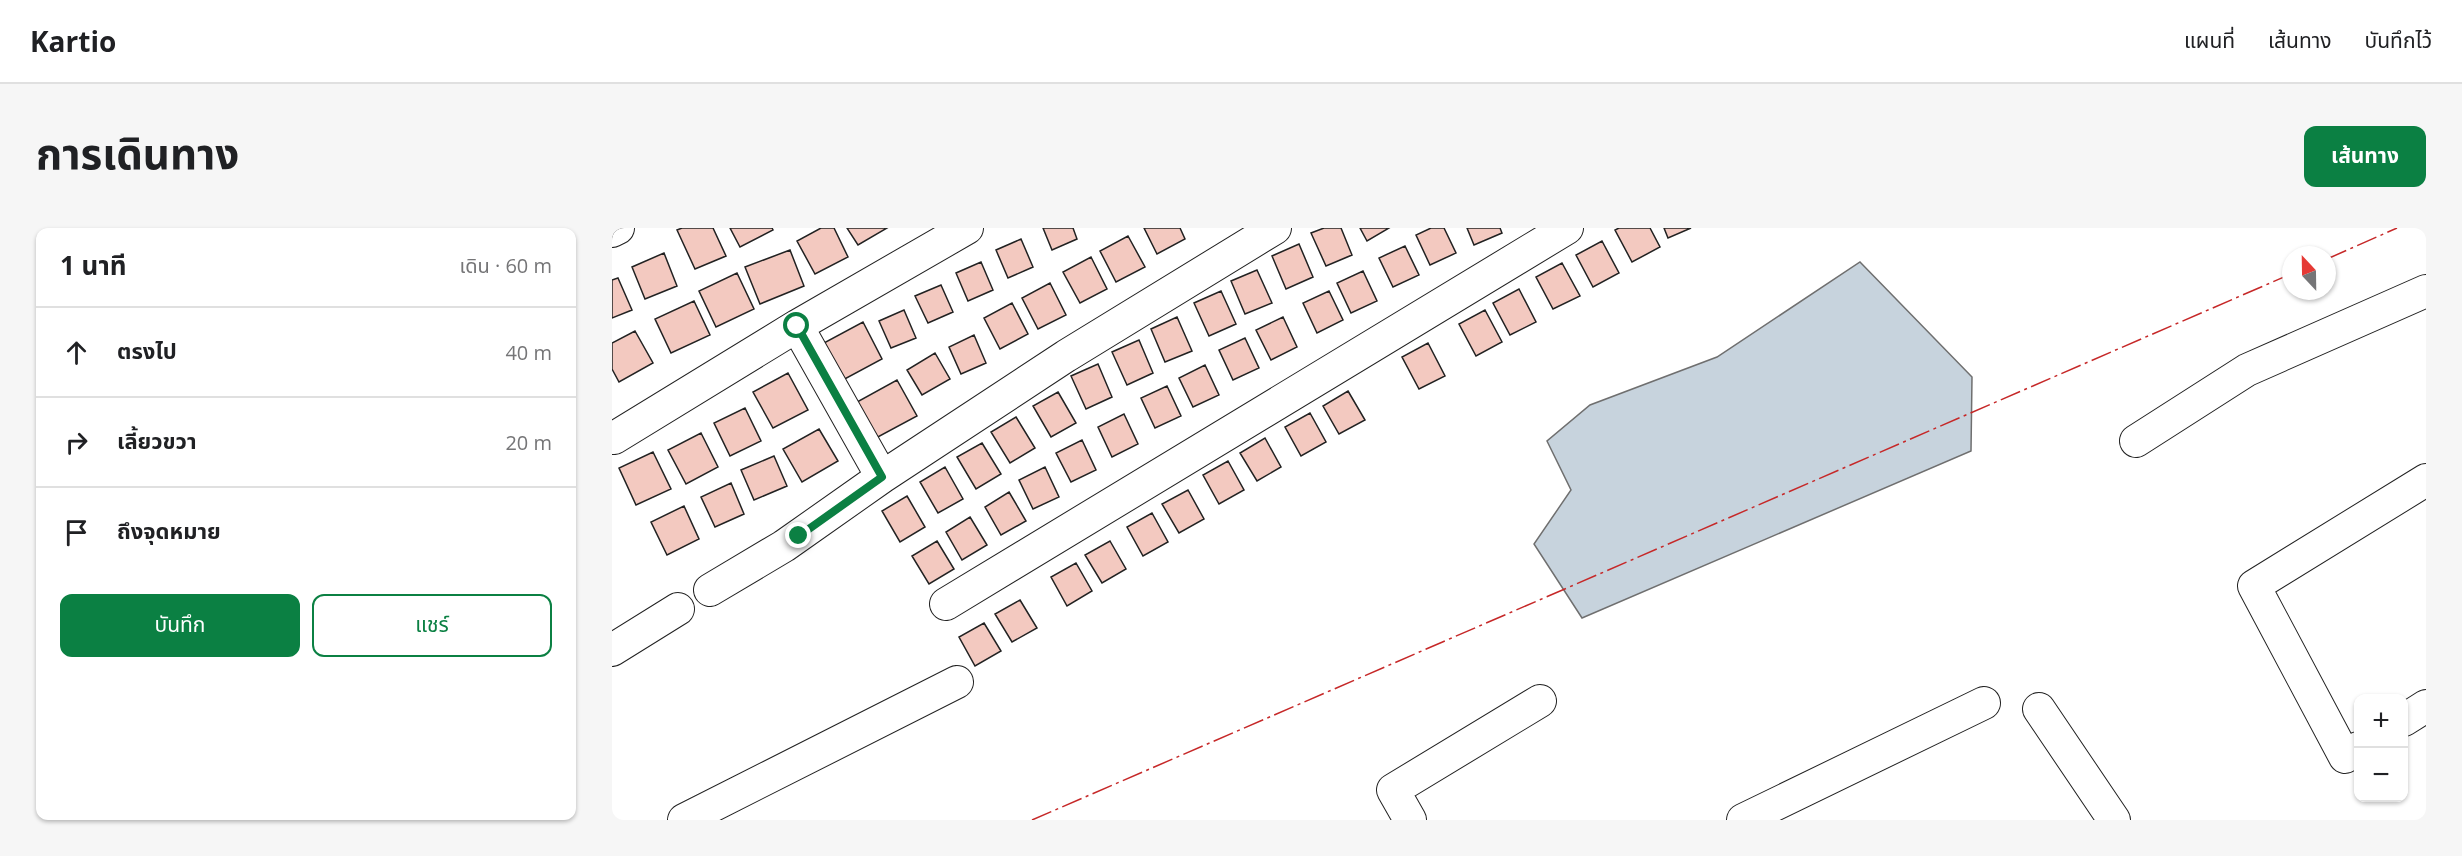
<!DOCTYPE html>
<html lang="th">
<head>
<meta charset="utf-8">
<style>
	:root { --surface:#fff; --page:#f6f6f6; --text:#202124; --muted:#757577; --line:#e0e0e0; --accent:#0b8043 }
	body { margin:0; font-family:"Open Sans","Noto Sans Thai",sans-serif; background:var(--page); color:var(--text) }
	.controls { position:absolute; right:18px; bottom:18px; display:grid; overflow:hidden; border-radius:12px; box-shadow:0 2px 4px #0004 }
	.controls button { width:54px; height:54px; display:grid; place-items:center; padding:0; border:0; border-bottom:2px solid var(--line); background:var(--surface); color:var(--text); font:30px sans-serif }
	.compass { position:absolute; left:1670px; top:18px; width:54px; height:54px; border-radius:50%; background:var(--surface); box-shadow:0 2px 4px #0004; rotate:338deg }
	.stop { position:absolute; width:18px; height:18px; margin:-14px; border:4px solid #0b8043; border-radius:50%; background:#fff }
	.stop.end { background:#0b8043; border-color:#fff; box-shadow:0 2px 6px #0008 }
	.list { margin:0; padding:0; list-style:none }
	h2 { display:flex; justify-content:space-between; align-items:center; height:78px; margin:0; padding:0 24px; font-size:26px }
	h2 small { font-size:20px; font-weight:400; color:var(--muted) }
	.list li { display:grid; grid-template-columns:39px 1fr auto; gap:18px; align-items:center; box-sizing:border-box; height:90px; padding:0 24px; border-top:2px solid var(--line) }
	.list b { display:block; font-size:22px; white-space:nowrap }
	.list em { font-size:20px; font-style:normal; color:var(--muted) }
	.actions { display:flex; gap:12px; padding:18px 24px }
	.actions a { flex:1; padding:14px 0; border:2px solid var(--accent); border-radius:12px; text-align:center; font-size:21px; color:var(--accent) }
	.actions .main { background:var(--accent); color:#fff }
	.icon { flex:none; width:33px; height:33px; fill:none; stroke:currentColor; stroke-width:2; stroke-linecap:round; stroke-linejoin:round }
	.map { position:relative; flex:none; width:1814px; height:592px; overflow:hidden; border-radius:12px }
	header { display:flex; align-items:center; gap:36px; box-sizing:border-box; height:84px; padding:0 30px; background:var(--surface); border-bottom:2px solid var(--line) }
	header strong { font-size:28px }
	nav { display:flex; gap:33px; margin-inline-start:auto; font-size:21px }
	.intro { display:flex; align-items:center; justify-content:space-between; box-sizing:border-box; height:144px; padding:0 36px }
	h1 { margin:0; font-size:42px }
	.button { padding:15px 27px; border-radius:12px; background:var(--accent); color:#fff; font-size:21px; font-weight:700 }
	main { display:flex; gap:36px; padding:0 36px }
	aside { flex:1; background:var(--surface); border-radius:12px; box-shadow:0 2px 4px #0004 }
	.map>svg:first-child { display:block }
	.water { fill:#c7d3dd; stroke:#6f6f6f; stroke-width:1.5 }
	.building { fill:#f3c9c0; stroke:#222; stroke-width:1.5 }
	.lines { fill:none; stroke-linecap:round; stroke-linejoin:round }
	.minor-casing { stroke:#222; stroke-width:34 }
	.minor { stroke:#fff; stroke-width:32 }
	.power { stroke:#c62828; stroke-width:1.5; stroke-dasharray:21 4.5 3 4.5; stroke-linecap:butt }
	.route { stroke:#0b8043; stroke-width:8 }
</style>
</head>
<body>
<header>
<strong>Kartio</strong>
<nav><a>แผนที่</a><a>เส้นทาง</a><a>บันทึกไว้</a></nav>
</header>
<div class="intro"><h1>การเดินทาง</h1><a class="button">เส้นทาง</a></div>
<main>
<aside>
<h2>1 นาที<small>เดิน · 60 m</small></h2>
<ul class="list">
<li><svg class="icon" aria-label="ahead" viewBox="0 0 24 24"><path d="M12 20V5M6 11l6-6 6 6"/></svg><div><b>ตรงไป</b></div><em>40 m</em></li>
<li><svg class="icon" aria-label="right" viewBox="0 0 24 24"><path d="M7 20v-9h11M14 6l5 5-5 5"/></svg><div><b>เลี้ยวขวา</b></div><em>20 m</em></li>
<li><svg class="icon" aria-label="arrive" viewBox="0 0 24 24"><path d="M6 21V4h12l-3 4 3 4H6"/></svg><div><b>ถึงจุดหมาย</b></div></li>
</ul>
<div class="actions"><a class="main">บันทึก</a><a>แชร์</a></div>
</aside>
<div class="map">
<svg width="1814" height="592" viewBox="0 0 1814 592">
	<rect width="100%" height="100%" fill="#fff"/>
	<path class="water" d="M 1248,34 L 1360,149 L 1359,223 L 970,390 L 922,316 L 959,262 L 935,213 L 978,177 L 1105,129 Z"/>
	<path class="building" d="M 70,0 L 101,0 L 114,28 L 83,41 L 65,2 Z
		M 118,0 L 160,0 L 161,2 L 128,19 Z
		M 209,0 L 222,0 L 236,29 L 203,46 L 185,13 Z
		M 235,0 L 275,0 L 246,17 Z
		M 431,0 L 461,0 L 465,11 L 440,22 Z
		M 532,0 L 568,0 L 573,11 L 545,26 Z
		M 712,0 L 729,0 L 740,27 L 714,38 L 699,5 Z
		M 748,0 L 777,0 L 755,13 Z
		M 819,0 L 832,0 L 844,25 L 818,37 L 804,7 Z
		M 855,0 L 888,0 L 890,5 L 862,17 Z
		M 1007,0 L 1038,0 L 1048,19 L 1020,34 L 1003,2 Z
		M 1052,0 L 1079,0 L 1056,10 Z
		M 516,8 L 533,39 L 504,54 L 488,23 Z
		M 409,11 L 421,39 L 396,50 L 384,22 Z
		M 990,13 L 1007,45 L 981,59 L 964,27 Z
		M 687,16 L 701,49 L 674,61 L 660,28 Z
		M 793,18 L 807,47 L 781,59 L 767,30 Z
		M 178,22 L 192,58 L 148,76 L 133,39 Z
		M 52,25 L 65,58 L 33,71 L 20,39 Z
		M 479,29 L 495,61 L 468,75 L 451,44 Z
		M 369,34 L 381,62 L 356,73 L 344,45 Z
		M 950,35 L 968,68 L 941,81 L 924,49 Z
		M 645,42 L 660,75 L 633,86 L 619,53 Z
		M 751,43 L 765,73 L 739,85 L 725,55 Z
		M 125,45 L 142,81 L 104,99 L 87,63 Z
		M 6,50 L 20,82 L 0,90 L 0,52 Z
		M 438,55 L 454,87 L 426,101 L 410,70 Z
		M 329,57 L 341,84 L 316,95 L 303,68 Z
		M 907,61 L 924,94 L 898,107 L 881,75 Z
		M 609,63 L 624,96 L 597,108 L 582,75 Z
		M 717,63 L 731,92 L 705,105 L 691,75 Z
		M 82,73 L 98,107 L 59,125 L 43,91 Z
		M 400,75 L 416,106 L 388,121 L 372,90 Z
		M 292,82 L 304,110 L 279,120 L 267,93 Z
		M 873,82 L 890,114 L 864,128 L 847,96 Z
		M 565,89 L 580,123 L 553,134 L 539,101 Z
		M 671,89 L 685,119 L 659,132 L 644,102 Z
		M 251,94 L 270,131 L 229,153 L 210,116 Z
		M 23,103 L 41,135 L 7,154 L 0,141 L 0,115 Z
		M 362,107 L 374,135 L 349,146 L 337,119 Z
		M 633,110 L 647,140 L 621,152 L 607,122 Z
		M 527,112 L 541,145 L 515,157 L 500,124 Z
		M 816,115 L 833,148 L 807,161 L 790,129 Z
		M 323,125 L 338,151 L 310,167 L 295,142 Z
		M 486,136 L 500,169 L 474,181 L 459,148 Z
		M 593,137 L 607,167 L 581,179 L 567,150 Z
		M 176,145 L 196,182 L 161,200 L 141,164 Z
		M 285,152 L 305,188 L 264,210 L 245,174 Z
		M 555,158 L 569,188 L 543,200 L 529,170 Z
		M 736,163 L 753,192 L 727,206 L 711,178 Z
		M 446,164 L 464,195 L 439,209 L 421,178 Z
		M 133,180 L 149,213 L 118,228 L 102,195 Z
		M 698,185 L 714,214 L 689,228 L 673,199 Z
		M 512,186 L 526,216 L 500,229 L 486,199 Z
		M 404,189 L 423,220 L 398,235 L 379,204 Z
		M 207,201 L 226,233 L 190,254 L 171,221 Z
		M 89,205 L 106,239 L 74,256 L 56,222 Z
		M 653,210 L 669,239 L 645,253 L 628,225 Z
		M 470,212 L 484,242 L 459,254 L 444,225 Z
		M 370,215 L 389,246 L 364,261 L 345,229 Z
		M 41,224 L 59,261 L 24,277 L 7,240 Z
		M 162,228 L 175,258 L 142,272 L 129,242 Z
		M 616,233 L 632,262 L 607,276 L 591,247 Z
		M 333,239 L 351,271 L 326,285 L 308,254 Z
		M 433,239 L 447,269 L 421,281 L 407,252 Z
		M 119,255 L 132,286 L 103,299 L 89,269 Z
		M 576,262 L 592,291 L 567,305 L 550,276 Z
		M 397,264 L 414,293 L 389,307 L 373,279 Z
		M 295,268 L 313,299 L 288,314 L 270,283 Z
		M 72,278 L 87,311 L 55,327 L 39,294 Z
		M 540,285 L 556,314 L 531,328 L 515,299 Z
		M 358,289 L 375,317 L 350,332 L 334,304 Z
		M 325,313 L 342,341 L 317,356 L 300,328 Z
		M 498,313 L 514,341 L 490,355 L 473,327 Z
		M 464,335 L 480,363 L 455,378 L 439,349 Z
		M 408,372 L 425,400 L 400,414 L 383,386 Z
		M 372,395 L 389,423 L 363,438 L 347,409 Z"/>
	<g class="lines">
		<g class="minor-casing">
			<path id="minor" d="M 0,3 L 6,0
				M 185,98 L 270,249
				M 2,210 L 185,98 L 355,0
				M 1524,213 L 1635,142 L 1814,63
				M 98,362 L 172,318 L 270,249 L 454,128 L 663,0
				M 334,376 L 955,0
				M 0,422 L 66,381
				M 1427,481 L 1502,592
				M 1792,492 L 1814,478
				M 1746,520 L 1733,529 L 1642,358 L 1814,252
				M 72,592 L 345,454
				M 798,592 L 781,562 L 928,473
				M 1131,592 L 1372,475"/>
		</g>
		<use href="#minor" class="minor"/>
		<path class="power" d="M 1715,31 L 1785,0
			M 420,592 L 1679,46"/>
	</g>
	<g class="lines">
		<path class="route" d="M 185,98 L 270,249 L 187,308"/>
	</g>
</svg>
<div class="controls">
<button>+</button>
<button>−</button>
</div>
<svg class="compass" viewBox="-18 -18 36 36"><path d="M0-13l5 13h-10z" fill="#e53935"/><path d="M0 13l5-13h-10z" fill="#757577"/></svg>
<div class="stop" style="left:185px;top:98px"></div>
<div class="stop end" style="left:187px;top:308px"></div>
</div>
</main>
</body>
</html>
